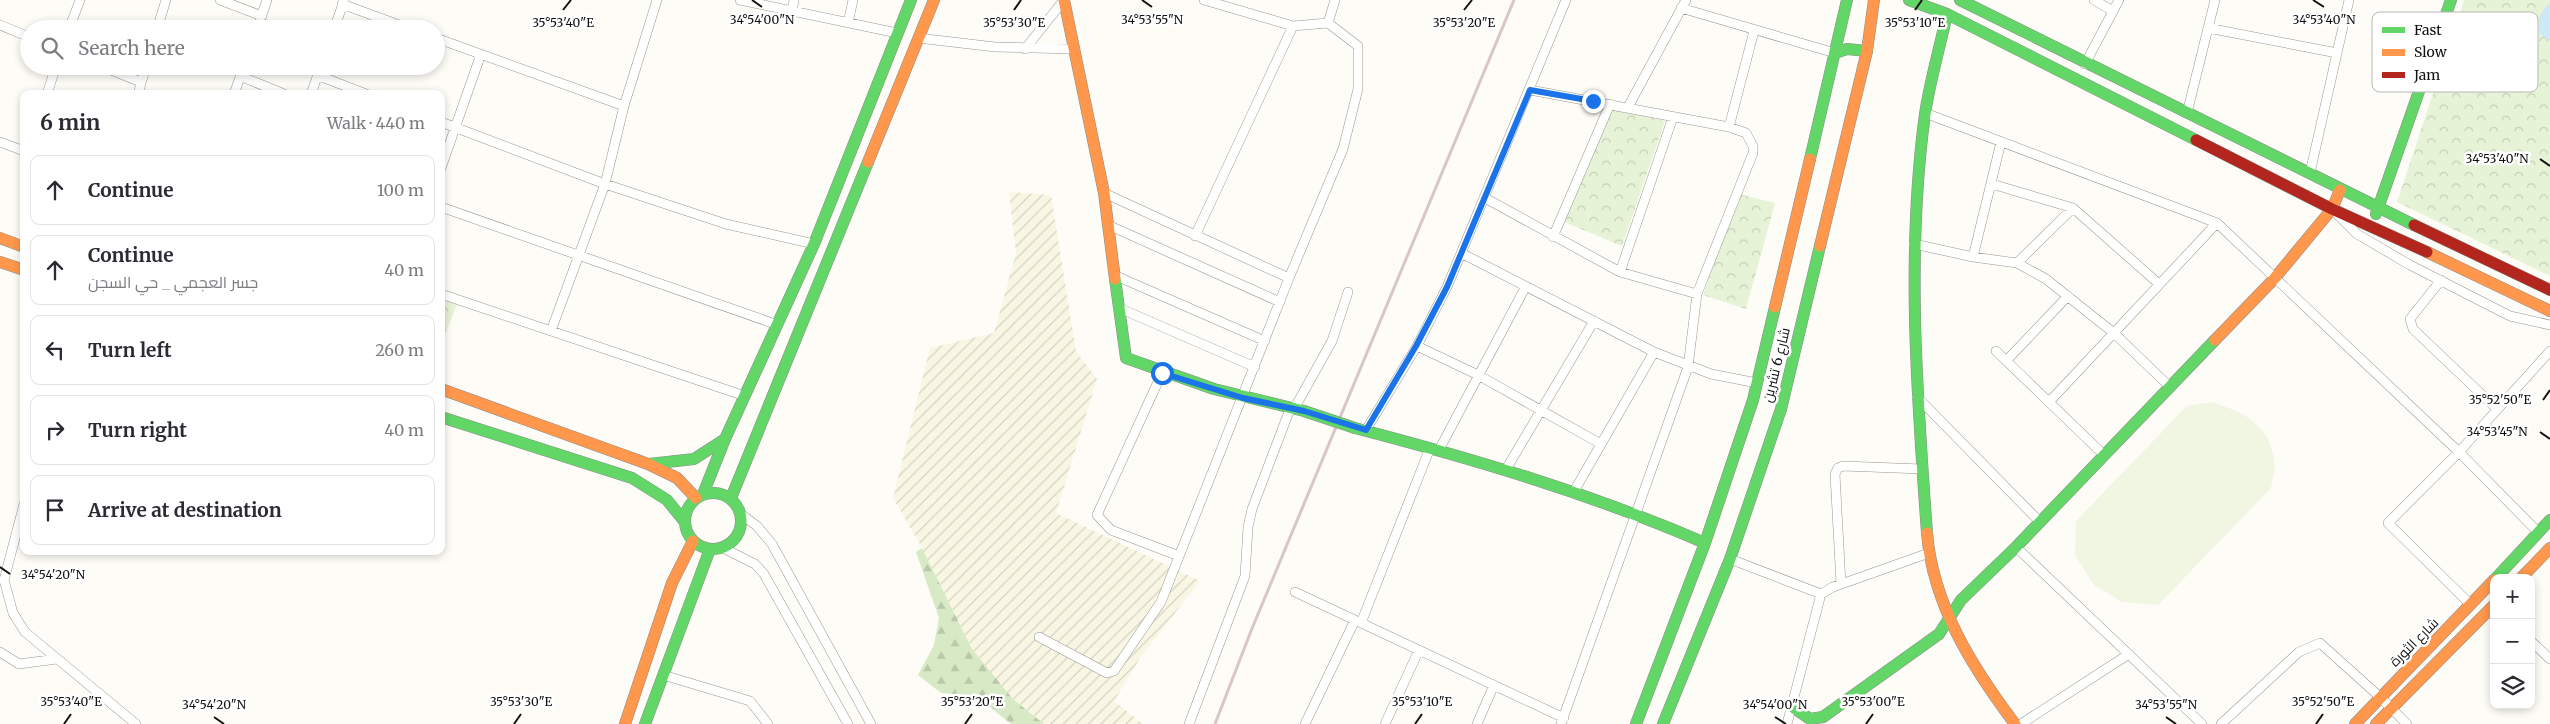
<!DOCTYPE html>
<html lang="en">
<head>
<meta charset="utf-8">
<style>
	:root { --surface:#fff; --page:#f7f7f7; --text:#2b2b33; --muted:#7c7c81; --line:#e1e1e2 }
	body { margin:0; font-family:Merriweather,Cairo,serif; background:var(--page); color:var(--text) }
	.controls { position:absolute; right:15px; bottom:15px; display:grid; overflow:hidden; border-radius:10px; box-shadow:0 2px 8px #0003 }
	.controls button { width:45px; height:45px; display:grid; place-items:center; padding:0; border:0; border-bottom:1px solid var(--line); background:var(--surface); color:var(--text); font:25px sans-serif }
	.stop { position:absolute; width:15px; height:15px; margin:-11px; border:4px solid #1a73e8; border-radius:50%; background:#fff }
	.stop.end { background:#1a73e8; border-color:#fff; box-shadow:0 1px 5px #0008 }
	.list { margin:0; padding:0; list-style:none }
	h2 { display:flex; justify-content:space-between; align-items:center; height:65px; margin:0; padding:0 20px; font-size:21px }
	h2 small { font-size:16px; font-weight:400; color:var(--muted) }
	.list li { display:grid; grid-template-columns:32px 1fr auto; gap:15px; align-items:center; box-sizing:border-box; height:70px; margin:0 10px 10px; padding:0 10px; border:1px solid var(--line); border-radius:10px }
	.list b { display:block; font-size:19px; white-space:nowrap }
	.list p { margin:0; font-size:16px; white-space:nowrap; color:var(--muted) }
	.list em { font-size:16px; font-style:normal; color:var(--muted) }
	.icon { flex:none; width:28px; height:28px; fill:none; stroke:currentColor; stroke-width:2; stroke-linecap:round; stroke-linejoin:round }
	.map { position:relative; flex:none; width:2550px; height:724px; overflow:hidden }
	.search { position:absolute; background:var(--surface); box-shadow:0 2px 8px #0003; left:20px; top:20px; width:425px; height:55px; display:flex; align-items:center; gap:12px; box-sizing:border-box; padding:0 18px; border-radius:28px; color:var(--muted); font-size:19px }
	.panel { position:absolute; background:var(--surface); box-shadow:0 2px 8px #0003; left:20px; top:90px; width:425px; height:465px; border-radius:10px }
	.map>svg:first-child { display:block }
	.farmland { fill:url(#farmland-furrows) }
	.forest { fill:url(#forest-firs) }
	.park { fill:url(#park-crowns) }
	.pitch { fill:#f0f6e1 }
	.water { fill:#cde8f7 }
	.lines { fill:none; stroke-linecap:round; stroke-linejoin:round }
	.street-casing { stroke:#979795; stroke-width:10 }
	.fast-casing { stroke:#8e8d8b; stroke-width:12 }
	.slow-casing { stroke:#8e8d8b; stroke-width:12 }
	.jam-casing { stroke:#8e8d8b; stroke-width:12 }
	.street { stroke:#fffffe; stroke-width:9 }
	.fast { stroke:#63d668; stroke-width:11 }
	.slow { stroke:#ff974d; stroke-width:11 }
	.jam { stroke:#b3261e; stroke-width:11 }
	.rail { stroke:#d9c6c7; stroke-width:3 }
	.fast-bridge-casing { stroke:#8e8d8b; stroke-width:12; stroke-linecap:butt }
	.fast-bridge { stroke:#63d668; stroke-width:11 }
	.route { stroke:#1a73e8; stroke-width:6 }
	.ticks { fill:none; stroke:#111; stroke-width:2 }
	.labels { text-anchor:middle; stroke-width:5; stroke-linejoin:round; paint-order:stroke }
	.street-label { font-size:14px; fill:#111; stroke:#fff }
	.key { fill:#fff; stroke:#b8b8b8; stroke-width:1 }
	.key-label { font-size:14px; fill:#111 }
	.ticks-label { font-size:12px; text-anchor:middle; fill:#111; stroke:#fff; stroke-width:5; stroke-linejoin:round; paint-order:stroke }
</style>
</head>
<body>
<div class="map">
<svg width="2550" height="724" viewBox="0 0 2550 724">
	<defs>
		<pattern id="farmland-furrows" width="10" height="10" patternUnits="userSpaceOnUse" patternTransform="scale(1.25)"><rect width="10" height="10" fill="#f9f7e4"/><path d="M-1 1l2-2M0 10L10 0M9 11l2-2" fill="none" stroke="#d4d3c3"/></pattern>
		<pattern id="forest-firs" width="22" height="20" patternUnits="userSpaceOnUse" patternTransform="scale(1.25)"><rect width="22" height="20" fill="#d8eac5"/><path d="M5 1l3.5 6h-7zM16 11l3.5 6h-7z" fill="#b8c8a8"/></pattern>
		<pattern id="park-crowns" width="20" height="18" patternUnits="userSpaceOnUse" patternTransform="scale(1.25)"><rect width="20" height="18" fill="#e7f3d7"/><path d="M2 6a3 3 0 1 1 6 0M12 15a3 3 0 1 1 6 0" fill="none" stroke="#c5cfb8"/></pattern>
	</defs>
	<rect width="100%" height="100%" fill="#fdfcf7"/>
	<path class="farmland" d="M 1009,192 L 1051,195 L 1076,351 L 1097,379 L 1056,513 L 1200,581 L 1140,658 L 1114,701 L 1143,724 L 1044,724 L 1013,699 L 972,649 L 922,548 L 893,498 L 930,348 L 994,333 L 1016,253 Z"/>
	<path class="forest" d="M 922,548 L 972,649 L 1013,699 L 1044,724 L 1011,724 L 976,696 L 941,693 L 918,675 L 934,645 L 939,618 L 916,552 Z"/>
	<path class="park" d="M 2464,0 L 2550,0 L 2550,276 L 2397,202 Z
		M 1611,108 L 1665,121 L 1622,246 L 1562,221 Z
		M 1739,194 L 1775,203 L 1746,309 L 1703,295 Z
		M 441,299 L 457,305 L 441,344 Z"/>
	<path class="pitch" d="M 2212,402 C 2243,412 2269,424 2274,460 C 2276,468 2272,479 2271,488 L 2158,605 L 2122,602 L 2094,585 L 2075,555 L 2076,521 L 2187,406 Z"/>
	<path class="water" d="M 2550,3 L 2550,41 L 2540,34 C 2536,25 2541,9 2550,3 Z"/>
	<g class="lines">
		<g class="street-casing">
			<path id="street" d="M 220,0 L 262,16
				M 344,0 L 342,4 L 410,29
				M 740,0 L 897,33
				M 2094,0 L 2113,11
				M 1681,8 L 1835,53
				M 792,12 L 794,0
				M 848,23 L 853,0
				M 1328,23 L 1335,0
				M 0,25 L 29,37
				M 259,25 L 269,29
				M 2208,28 L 2337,53
				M 69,29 L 80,0
				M 157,29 L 166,0
				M 257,29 L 267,0
				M 334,29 L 344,1
				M 436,38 L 624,106
				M 918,38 L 995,47 L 1073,49
				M 1025,49 L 1064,0
				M 2085,64 L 2119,0
				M 101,66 L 141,82
				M 317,75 L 366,94
				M 240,76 L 284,94
				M 1530,90 L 1729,127 L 1746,133 L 1753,146 L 1753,153 L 1697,294 L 1688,367 L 1561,724
				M 47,94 L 56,66
				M 138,94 L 146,66
				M 234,94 L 244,66
				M 311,94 L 321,66
				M 1628,107 L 1686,0
				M 1925,113 L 2217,223 L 2459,452 L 2538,532
				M 2187,113 L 2215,0
				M 441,122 L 605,184 L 726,224 L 814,244
				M 1729,127 L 1754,31
				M 0,142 L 24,151
				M 441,168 L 481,54
				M 2310,173 L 2349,0
				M 1992,184 L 2073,208 L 2159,284
				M 1104,193 L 1289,278
				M 1485,198 L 1620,272 L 1697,294
				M 441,207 L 778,325
				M 2337,214 L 2357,234 L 2410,265 L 2510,316 L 2550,325
				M 1108,225 L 1280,302
				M 1195,236 L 1293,26
				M 1553,237 L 1610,104
				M 1914,244 L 1973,257 L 2017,263 L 2046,279 L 2115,334 L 2170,387
				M 1461,253 L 1654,352 L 1711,374 L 1757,383
				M 1973,257 L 2001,142
				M 2017,263 L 2073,208
				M 1620,272 L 1673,117
				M 1114,275 L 1265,341
				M 2441,280 L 2410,319 L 2413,329 L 2497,409
				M 441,294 L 745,396
				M 1119,308 L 1255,367
				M 551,331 L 605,184 L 624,106 L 657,0
				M 1417,346 L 1478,375 L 1601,444
				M 1996,351 L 2104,455
				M 2006,361 L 2068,296
				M 1162,373 L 1097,515 L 1111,530 L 1179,556
				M 1917,397 L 2040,522
				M 2049,402 L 2217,223
				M 1294,409 L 1332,341 L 1348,292
				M 1366,430 L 1417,346 L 1447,287 L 1566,0
				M 1439,450 L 1526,286
				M 1505,471 L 1594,321
				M 1573,493 L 1654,352
				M 24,504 L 4,580 L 13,613 L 25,632 L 136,724
				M 741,514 L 757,526 L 772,544 L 871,724
				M 2016,547 L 2202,724
				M 723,548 L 755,564 L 764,574 L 848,724
				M 1730,559 L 1821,594
				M 1841,584 L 1835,474 L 1838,468 L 1843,466 L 1922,469
				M 1295,592 L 1564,718
				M 2471,605 L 2388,523 L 2459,452 L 2550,351
				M 1361,623 L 1430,448
				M 1039,637 L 1107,673 L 1114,671 L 1161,602 L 1289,278 L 1343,149 L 1358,89 L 1358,46 L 1328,23 L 1293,26 L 1204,0
				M 2531,641 L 2550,659
				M 0,652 L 19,664 L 57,659
				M 663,675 L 750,701 L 768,724
				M 1189,724 L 1245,576 L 1248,527 L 1252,509 L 1290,409
				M 1305,724 L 1355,620
				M 1385,724 L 1419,650
				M 1477,724 L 1494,685
				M 1787,724 L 1821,594 L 1833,587 L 1929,553
				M 2021,724 L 2129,654
				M 2221,724 L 2299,652 L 2320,643 L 2380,697 L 2407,724"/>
		</g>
		<g class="fast-casing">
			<path id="fast" d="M 1909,0 L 1947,14 L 2196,140
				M 1960,0 L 2414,225
				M 1835,53 L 1847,49 L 1867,51
				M 1810,159 L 1847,0
				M 2376,214 L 2451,0
				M 1115,279 L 1126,358 L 1214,389 L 1304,411
				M 441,417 L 632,478 L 667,500 L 684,521
				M 1355,428 C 1474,459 1592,494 1705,543
				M 649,464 L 694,459 L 725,439
				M685 521a28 28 0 1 1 56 0a28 28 0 1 1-56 0Z
				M 703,494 L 725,439 L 814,244 L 911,0
				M 731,498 L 868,162
				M 1927,533 C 1917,394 1906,253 1925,114 C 1930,80 1940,47 1947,14
				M 2496,578 L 2550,520
				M 1791,706 L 1810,719 L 1823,717 L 1939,634 L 1961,600 L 2016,547 L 2215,340
				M 645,724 L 710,549
				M 1636,724 L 1705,543 L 1753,400 L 1775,307
				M 1663,724 L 1730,559 L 1781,409 L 1820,246"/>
		</g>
		<g class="slow-casing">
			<path id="slow" d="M 1064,0 L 1104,193 L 1115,279
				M 868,162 L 934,0
				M 0,238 L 24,247
				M 1820,246 L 1867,51 L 1874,0
				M 2427,252 L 2550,311
				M 0,262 L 24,270
				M 1775,307 L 1810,159
				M 2215,340 L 2274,279 L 2332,209 L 2340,190
				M 441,389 L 648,464 L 677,478 L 696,498
				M 1927,533 C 1933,605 1972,667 2015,724
				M 2521,578 L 2550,548
				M 625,724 L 672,583 L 693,541
				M 2355,724 L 2494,580
				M 2376,724 L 2494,605"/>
		</g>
		<g class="jam-casing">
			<path id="jam" d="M 2196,140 L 2332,209 L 2427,252
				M 2414,225 L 2550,290"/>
		</g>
		<use href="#street" class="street"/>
		<use href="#fast" class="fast"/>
		<use href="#slow" class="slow"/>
		<use href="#jam" class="jam"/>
		<path class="rail" d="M 1215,724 L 1251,631 L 1514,0"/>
		<g class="fast-bridge-casing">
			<path id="fast-bridge" d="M 1304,411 L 1355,428"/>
		</g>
		<use href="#fast-bridge" class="fast-bridge"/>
	</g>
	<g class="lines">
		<path class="route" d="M 1162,373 L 1243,398 L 1304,411 L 1366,430 L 1416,346 L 1447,287 L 1530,90 L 1593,101"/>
	</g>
	<path class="ticks" d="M 752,0 L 762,7M 1142,0 L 1152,7M 2313,0 L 2324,7M 563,10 L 571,0M 1014,10 L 1021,0M 1464,10 L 1472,0M 1915,10 L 1922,0M 2540,159 L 2550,166M 2543,400 L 2550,390M 2540,432 L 2550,439M 0,567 L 10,574M 214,717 L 224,724M 1775,717 L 1786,724M 2166,717 L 2176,724M 64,724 L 71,714M 514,724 L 521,714M 965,724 L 972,714M 1415,724 L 1422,714M 1866,724 L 1873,714M 2316,724 L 2323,714"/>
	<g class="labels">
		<g class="street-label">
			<text transform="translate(1776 365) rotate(-76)" y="5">شارع 6 تشرين</text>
			<text transform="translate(2414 642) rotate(-45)" y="5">شارع الثورة</text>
		</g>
	</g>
	<rect x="2372" y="12" width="166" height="80" rx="8" class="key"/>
	<rect x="2382" y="27" width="23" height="6" fill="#63d668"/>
	<rect x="2382" y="49" width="23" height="7" fill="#ff974d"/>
	<rect x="2382" y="72" width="23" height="6" fill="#b3261e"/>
	<g class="key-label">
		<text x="2414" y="35">Fast</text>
		<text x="2414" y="57">Slow</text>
		<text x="2414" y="80">Jam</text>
	</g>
	<g class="ticks-label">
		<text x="762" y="24">34°54'00"N</text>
		<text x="1152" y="24">34°53'55"N</text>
		<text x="2324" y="24">34°53'40"N</text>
		<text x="563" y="27">35°53'40"E</text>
		<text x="1014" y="27">35°53'30"E</text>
		<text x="1464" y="27">35°53'20"E</text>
		<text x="1915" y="27">35°53'10"E</text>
		<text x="2497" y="163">34°53'40"N</text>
		<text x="2500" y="404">35°52'50"E</text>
		<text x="2497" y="436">34°53'45"N</text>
		<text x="53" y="579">34°54'20"N</text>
		<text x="71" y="706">35°53'40"E</text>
		<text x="521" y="706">35°53'30"E</text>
		<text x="972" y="706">35°53'20"E</text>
		<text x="1422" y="706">35°53'10"E</text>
		<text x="1873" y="706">35°53'00"E</text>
		<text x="2323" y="706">35°52'50"E</text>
		<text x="214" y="709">34°54'20"N</text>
		<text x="1775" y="709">34°54'00"N</text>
		<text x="2166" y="709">34°53'55"N</text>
	</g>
</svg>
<div class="controls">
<button>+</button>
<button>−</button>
<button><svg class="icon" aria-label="layers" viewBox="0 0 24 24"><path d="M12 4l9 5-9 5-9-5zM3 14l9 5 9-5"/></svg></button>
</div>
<div class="stop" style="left:1162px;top:373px"></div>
<div class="stop end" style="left:1593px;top:101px"></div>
<div class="search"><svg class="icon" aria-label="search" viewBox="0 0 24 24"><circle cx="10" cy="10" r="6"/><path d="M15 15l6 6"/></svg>Search here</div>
<section class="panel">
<h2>6 min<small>Walk · 440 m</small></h2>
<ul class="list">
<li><svg class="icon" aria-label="ahead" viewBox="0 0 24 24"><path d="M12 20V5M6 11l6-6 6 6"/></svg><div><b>Continue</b></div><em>100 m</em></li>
<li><svg class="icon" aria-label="ahead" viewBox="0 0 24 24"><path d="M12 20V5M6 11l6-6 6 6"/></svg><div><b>Continue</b><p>جسر العجمي _ حي السجن</p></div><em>40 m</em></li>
<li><svg class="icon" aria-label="left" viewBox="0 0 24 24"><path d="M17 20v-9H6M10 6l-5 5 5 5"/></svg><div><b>Turn left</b></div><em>260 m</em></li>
<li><svg class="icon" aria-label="right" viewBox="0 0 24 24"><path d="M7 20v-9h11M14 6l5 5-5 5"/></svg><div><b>Turn right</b></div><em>40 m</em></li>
<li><svg class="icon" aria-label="arrive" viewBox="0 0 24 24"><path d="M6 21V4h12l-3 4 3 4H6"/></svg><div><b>Arrive at destination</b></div></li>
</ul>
</section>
</div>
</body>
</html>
